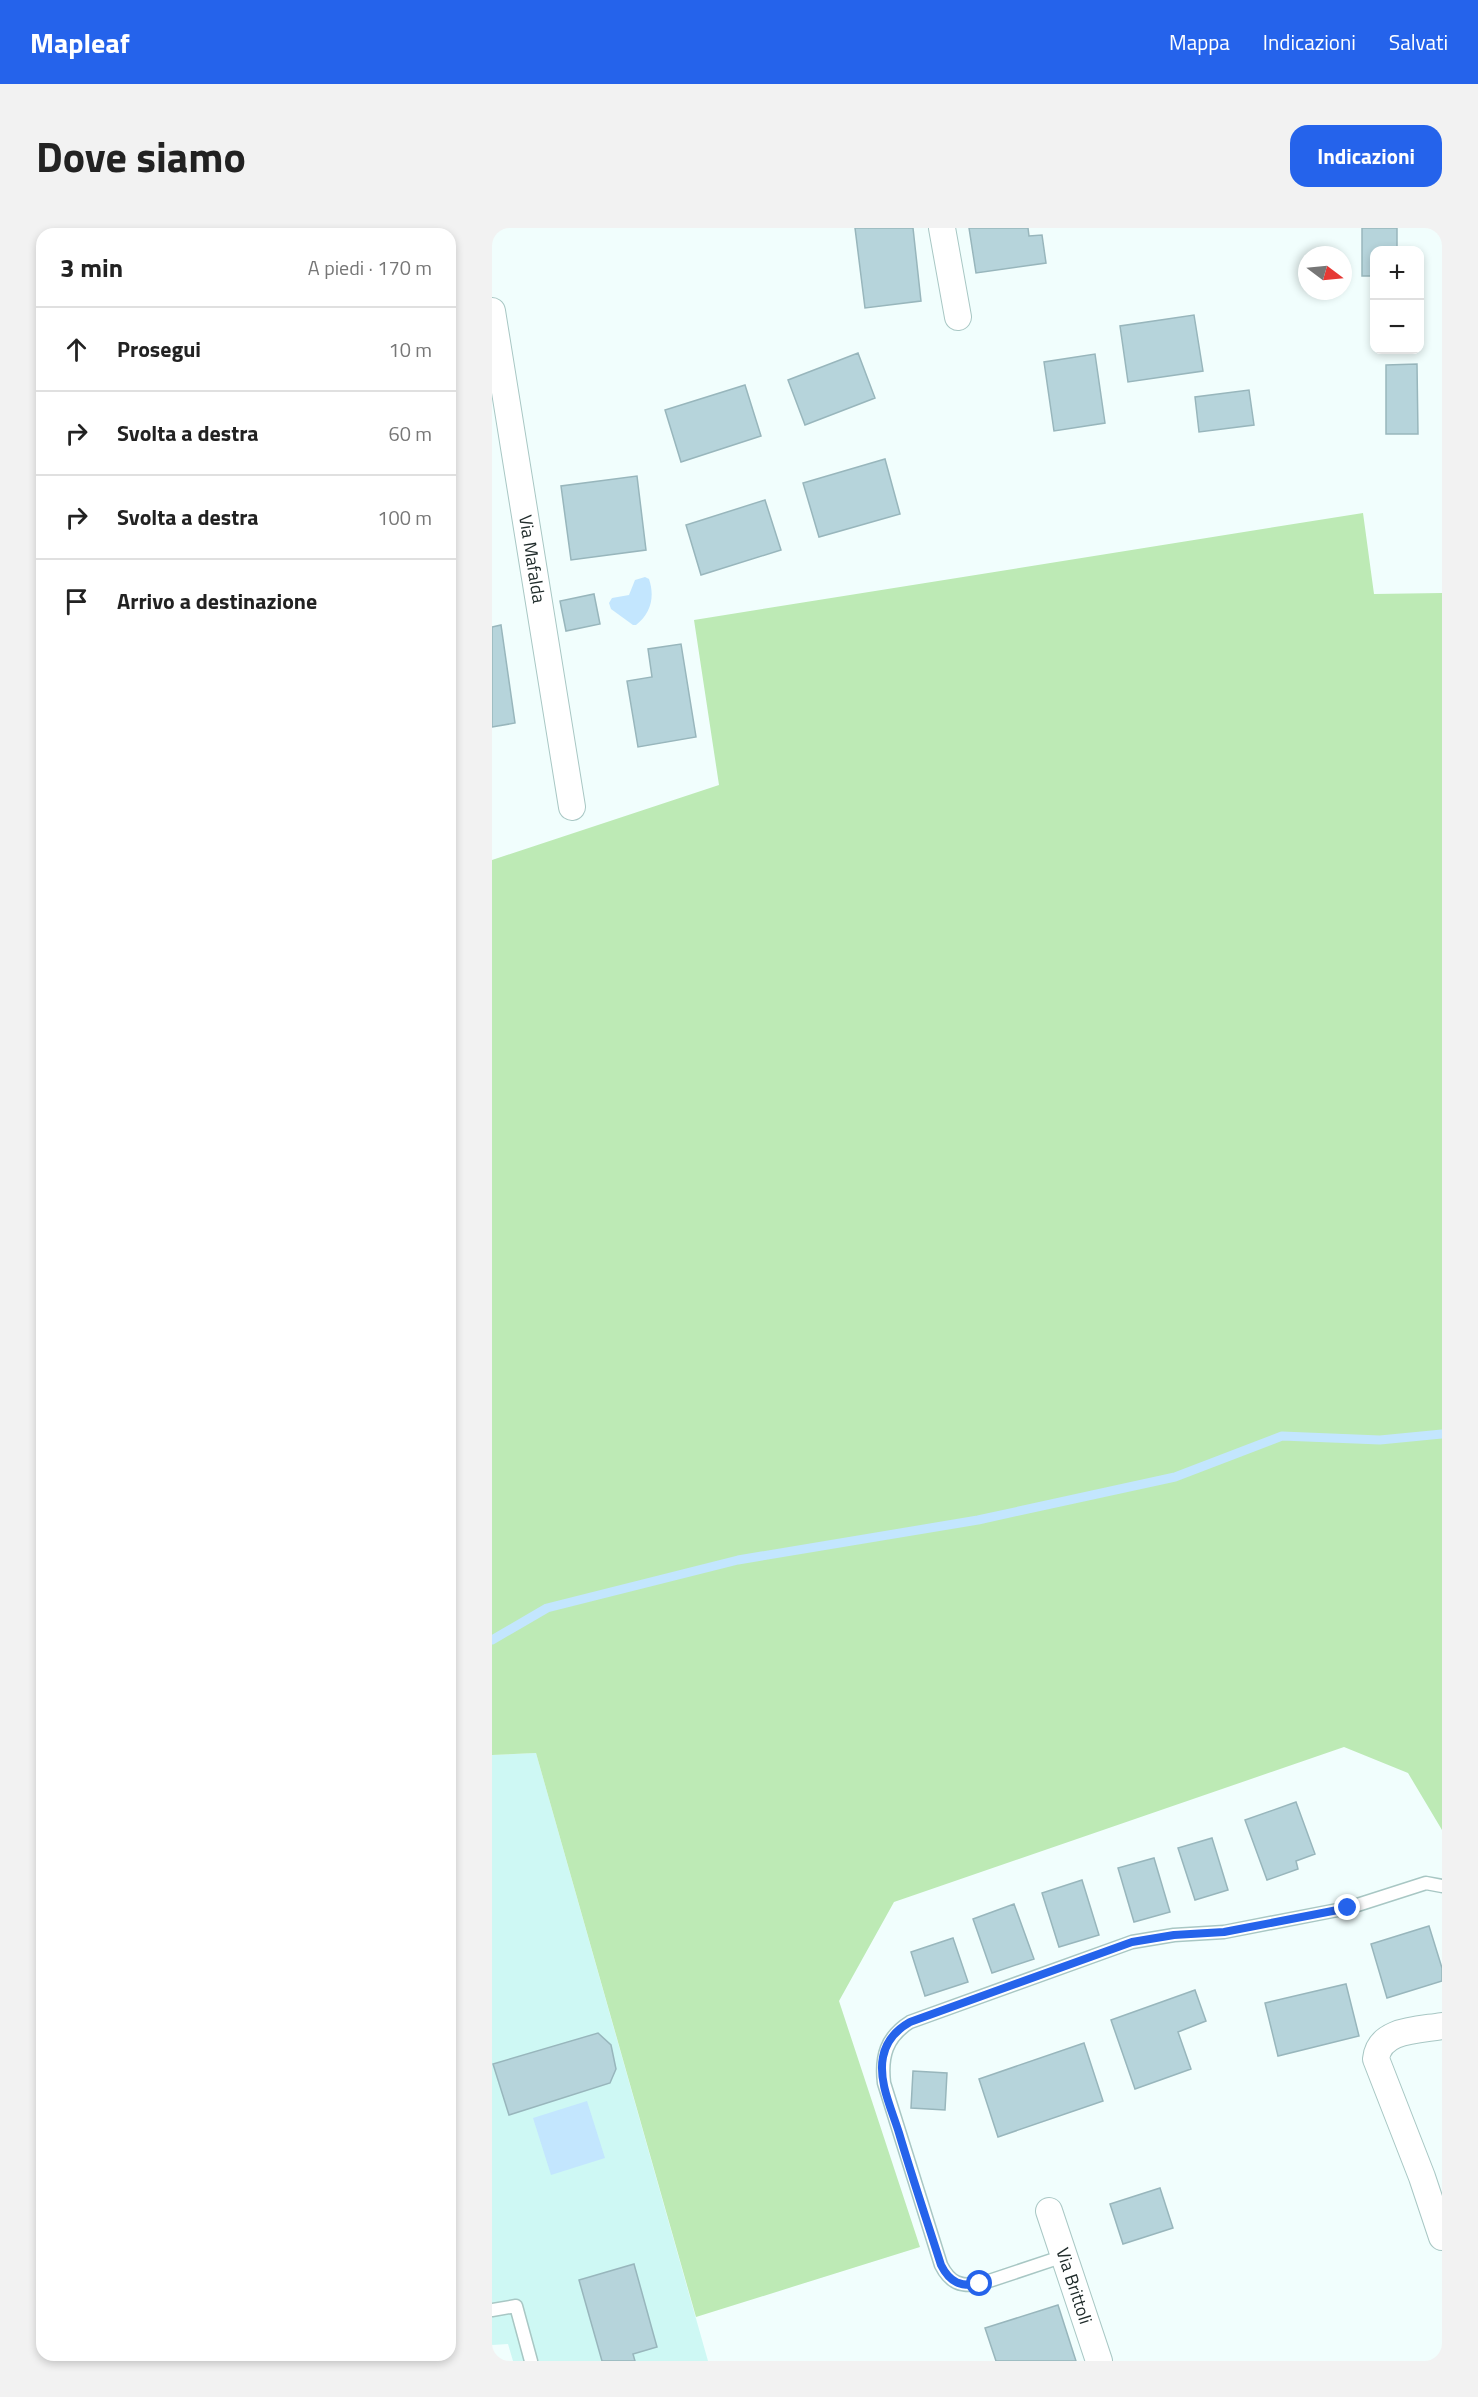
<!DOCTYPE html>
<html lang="it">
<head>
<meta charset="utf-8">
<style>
	:root { --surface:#fff; --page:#f2f2f2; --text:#222; --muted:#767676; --line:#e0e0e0; --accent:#2563eb }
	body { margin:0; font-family:"Titillium Web",sans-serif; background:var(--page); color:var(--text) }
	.controls { position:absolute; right:18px; top:18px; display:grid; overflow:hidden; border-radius:12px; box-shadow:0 3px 9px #0003 }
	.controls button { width:54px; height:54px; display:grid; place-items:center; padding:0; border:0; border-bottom:2px solid var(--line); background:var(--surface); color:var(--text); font:30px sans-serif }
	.compass { position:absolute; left:806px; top:18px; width:54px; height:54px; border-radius:50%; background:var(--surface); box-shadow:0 3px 9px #0003; rotate:106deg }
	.stop { position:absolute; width:18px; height:18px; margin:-14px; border:4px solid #2563eb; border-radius:50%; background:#fff }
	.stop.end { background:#2563eb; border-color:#fff; box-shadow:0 2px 6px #0008 }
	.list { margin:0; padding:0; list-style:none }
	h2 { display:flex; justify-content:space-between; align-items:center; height:78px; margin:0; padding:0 24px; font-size:26px }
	h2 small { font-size:20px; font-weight:400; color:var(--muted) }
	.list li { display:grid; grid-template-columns:39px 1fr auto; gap:18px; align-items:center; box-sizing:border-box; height:84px; padding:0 24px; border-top:2px solid var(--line) }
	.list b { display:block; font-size:22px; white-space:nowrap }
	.list em { font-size:20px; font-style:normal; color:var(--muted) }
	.icon { flex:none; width:33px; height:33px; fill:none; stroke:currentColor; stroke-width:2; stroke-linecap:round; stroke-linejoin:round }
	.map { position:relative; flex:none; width:950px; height:2133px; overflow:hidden; border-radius:18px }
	header { display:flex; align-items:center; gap:36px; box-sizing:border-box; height:84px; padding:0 30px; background:var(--accent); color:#fff }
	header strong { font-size:28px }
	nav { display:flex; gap:33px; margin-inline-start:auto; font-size:21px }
	.intro { display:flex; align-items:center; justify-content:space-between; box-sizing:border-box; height:144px; padding:0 36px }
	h1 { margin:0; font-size:42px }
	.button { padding:15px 27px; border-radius:18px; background:var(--accent); color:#fff; font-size:21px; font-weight:700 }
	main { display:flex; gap:36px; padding:0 36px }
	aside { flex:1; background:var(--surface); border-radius:18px; box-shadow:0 3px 9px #0003 }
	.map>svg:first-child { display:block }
	.built { fill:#cef8f4 }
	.green { fill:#bdeab5 }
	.water { fill:#c3e6fe }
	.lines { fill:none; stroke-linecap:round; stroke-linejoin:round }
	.stream { stroke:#c3e6fe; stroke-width:9 }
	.building { fill:#b6d4db; stroke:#98b6bc; stroke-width:1.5 }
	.lane-casing { stroke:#a8c7c4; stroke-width:15 }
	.street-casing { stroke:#a8c7c4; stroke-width:28 }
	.lane { stroke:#fff; stroke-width:12 }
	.street { stroke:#fff; stroke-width:26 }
	.route { stroke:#2563eb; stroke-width:8 }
	.labels { text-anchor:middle; stroke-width:4.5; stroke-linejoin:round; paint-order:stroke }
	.street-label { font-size:18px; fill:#202c2b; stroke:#fff }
</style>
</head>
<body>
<header>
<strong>Mapleaf</strong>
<nav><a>Mappa</a><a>Indicazioni</a><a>Salvati</a></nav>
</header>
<div class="intro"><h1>Dove siamo</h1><a class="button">Indicazioni</a></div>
<main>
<aside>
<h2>3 min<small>A piedi · 170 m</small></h2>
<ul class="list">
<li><svg class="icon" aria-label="ahead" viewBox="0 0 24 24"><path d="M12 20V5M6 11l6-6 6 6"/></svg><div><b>Prosegui</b></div><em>10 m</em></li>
<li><svg class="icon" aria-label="right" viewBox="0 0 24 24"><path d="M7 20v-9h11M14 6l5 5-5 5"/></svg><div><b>Svolta a destra</b></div><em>60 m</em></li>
<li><svg class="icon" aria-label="right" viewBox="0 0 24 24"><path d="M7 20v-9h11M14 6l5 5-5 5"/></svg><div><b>Svolta a destra</b></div><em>100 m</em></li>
<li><svg class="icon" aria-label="arrive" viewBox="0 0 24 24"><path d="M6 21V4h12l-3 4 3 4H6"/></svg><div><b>Arrivo a destinazione</b></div></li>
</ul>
</aside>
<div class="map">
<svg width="950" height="2133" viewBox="0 0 950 2133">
	<rect width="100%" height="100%" fill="#f1fefd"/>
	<path class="built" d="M 44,1525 L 216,2133 L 21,2133 L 16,2116 L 0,2117 L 0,1527 Z"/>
	<path class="green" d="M 871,285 L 882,366 L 950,365 L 950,1602 L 916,1545 L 852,1519 L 402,1674 L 347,1773 L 428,2019 L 204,2089 L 44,1525 L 0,1527 L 0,632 L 227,557 L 202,392 Z"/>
	<path class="water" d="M 153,349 L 157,351 C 163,369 159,385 144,397 L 141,397 L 119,381 L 117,375 L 120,370 L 137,367 L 143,352 Z
		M 95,1873 L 113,1930 L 59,1947 L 41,1890 Z"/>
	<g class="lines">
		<path class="stream" d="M 0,1412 L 55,1380 L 246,1332 L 486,1292 L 683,1249 L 790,1208 L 888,1212 L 950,1206"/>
	</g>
	<path class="building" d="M 363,0 L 421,0 L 429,73 L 373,80 Z
		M 477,0 L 536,0 L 537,8 L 550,7 L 554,35 L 484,45 Z
		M 870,0 L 905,0 L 905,22 L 882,22 L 882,48 L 870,48 Z
		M 702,87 L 711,143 L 636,154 L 628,98 Z
		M 366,125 L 383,170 L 313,197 L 296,152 Z
		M 603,126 L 613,195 L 562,203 L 552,134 Z
		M 925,136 L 926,206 L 894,206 L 894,137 Z
		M 253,157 L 269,208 L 189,234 L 173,182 Z
		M 757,162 L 762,197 L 707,204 L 703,169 Z
		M 393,231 L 408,286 L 327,309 L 311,255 Z
		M 145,248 L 154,322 L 79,332 L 69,258 Z
		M 273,272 L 289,322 L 209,347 L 194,297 Z
		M 102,366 L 108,396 L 74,403 L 68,373 Z
		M 9,397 L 23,495 L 0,499 L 0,399 Z
		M 189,416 L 204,509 L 146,519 L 135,453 L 160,449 L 156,421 Z
		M 804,1574 L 823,1626 L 804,1633 L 806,1641 L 775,1652 L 753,1592 Z
		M 720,1610 L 736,1662 L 703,1672 L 686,1620 Z
		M 662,1630 L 678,1684 L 642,1694 L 626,1640 Z
		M 590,1652 L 607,1707 L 567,1719 L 550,1665 Z
		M 522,1676 L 542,1731 L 500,1745 L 481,1691 Z
		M 937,1698 L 950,1740 L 950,1753 L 895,1770 L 879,1716 Z
		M 461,1710 L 476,1754 L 433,1768 L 419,1724 Z
		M 854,1756 L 867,1808 L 786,1828 L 773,1775 Z
		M 703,1762 L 714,1793 L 686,1804 L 699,1841 L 643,1861 L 619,1792 Z
		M 106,1805 L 119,1817 L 124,1841 L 118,1855 L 17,1887 L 1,1836 Z
		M 592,1815 L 611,1873 L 506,1909 L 487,1851 Z
		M 421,1843 L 455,1845 L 453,1882 L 419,1880 Z
		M 668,1960 L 681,2000 L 631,2016 L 618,1976 Z
		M 142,2036 L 165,2119 L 141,2126 L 143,2133 L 110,2133 L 87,2052 Z
		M 566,2077 L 584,2133 L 504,2133 L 493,2100 Z"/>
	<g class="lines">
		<g class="lane-casing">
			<path id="lane" d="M 572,2028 L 488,2056 C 469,2059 458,2055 449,2037 L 392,1855 C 389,1829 394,1809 418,1794 L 640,1714 L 682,1707 L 732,1704 L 856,1680 L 934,1655 L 950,1658
				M 0,2082 L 24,2078 L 39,2133"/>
		</g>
		<g class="street-casing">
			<path id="street" d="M 450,0 L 466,89
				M 0,83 L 80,579
				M 950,1798 C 927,1802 887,1801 884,1831 L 930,1949 L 950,2009
				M 557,1983 L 607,2133"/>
		</g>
		<use href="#lane" class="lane"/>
		<use href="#street" class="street"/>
	</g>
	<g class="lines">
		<path class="route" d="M 488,2056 C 469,2059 458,2055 449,2037 C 435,1993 420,1949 407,1905 C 400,1882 386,1854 391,1829 C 394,1813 404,1802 418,1794 L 640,1714 L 682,1707 L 732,1704 L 856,1680"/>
	</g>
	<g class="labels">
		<g class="street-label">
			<text transform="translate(40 331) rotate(81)" y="6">Via Mafalda</text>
			<text transform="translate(582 2058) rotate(72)" y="6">Via Brittoli</text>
		</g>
	</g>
</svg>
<div class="controls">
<button>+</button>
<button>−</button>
</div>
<svg class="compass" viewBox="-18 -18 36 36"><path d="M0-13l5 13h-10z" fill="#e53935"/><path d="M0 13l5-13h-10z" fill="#767676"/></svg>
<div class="stop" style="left:488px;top:2056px"></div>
<div class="stop end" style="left:856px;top:1680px"></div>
</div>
</main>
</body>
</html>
